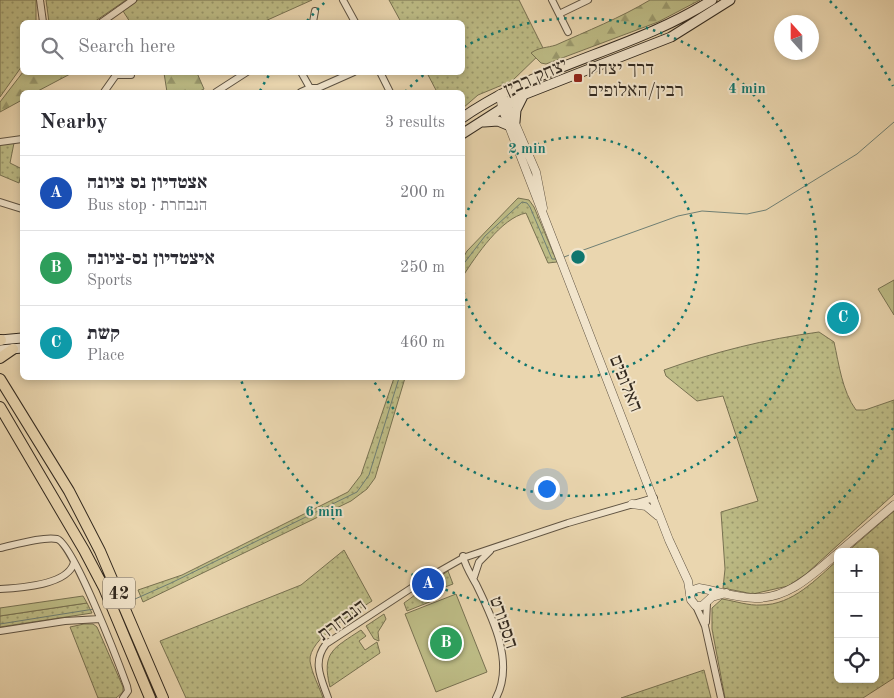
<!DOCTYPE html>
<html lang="en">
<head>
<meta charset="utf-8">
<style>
	:root { --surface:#fff; --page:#f2f2f3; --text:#2b2b33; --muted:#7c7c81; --line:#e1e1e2; --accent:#b45309 }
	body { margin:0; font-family:"Old Standard TT","Frank Ruhl Libre",serif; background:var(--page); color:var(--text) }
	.controls { position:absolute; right:15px; bottom:15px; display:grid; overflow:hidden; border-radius:8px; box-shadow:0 2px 8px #0003 }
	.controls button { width:45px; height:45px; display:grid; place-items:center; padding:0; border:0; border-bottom:1px solid var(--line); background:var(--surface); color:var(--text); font:25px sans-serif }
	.compass { position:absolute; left:774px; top:15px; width:45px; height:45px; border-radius:50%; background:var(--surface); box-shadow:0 2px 8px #0003; rotate:339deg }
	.you { position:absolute; left:546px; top:488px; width:18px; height:18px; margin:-12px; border:4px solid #fff; border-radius:50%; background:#1a73e8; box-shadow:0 0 0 8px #1a73e833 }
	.badge { display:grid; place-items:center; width:32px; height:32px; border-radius:50%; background:var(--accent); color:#fff; font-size:16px; font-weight:700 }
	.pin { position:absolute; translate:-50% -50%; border:2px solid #fff; box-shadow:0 1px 5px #0006 }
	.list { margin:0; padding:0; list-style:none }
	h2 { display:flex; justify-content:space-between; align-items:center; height:65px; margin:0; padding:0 20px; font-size:21px }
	h2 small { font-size:16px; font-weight:400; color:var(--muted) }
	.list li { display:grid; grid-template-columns:32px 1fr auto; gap:15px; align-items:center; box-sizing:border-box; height:75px; padding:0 20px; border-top:1px solid var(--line) }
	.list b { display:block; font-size:19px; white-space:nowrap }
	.list p { margin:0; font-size:16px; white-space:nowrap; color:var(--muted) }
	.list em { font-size:16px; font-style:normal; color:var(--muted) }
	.icon { flex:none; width:28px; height:28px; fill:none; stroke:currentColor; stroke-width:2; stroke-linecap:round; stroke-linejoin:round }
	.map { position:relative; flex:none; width:894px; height:698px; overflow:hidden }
	.search { position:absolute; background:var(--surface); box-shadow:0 2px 8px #0003; left:20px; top:20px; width:445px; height:55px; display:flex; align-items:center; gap:12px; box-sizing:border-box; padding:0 18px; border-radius:8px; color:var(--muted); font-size:19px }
	.panel { position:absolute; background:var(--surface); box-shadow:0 2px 8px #0003; left:20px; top:90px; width:445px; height:290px; border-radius:8px }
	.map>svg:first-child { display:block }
	.grass { fill:url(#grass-dots); stroke:#787252 }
	.forest { fill:url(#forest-firs); stroke:#787252 }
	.park { fill:#bdbc86; stroke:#787252 }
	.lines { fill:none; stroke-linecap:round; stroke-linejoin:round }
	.stream { stroke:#6f7f74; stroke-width:1 }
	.minor-casing { stroke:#605443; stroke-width:8 }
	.tertiary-casing { stroke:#605443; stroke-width:9 }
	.secondary-casing { stroke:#32291f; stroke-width:11 }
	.trunk-casing { stroke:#32291f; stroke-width:12 }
	.minor { stroke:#f1e4cb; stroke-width:6 }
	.tertiary { stroke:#f1e4cb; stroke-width:8 }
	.secondary { stroke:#f1e4cb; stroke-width:9 }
	.trunk { stroke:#ead6af; stroke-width:10 }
	.ring { fill:none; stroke:#0f766e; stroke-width:2.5; stroke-dasharray:2.5 5 }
	.poi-dot { fill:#8f2418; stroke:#f1e4cb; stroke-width:2 }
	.labels { text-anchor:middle; stroke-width:4; stroke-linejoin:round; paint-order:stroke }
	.shield { fill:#f1e4cb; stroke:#6b6153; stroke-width:1 }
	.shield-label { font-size:18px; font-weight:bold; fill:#32291f }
	.poi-label { font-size:19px; fill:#32291f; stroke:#f1e4cb; text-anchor:start }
	.street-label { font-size:19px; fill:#32291f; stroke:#f1e4cb }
	.centre { fill:#0f766e; stroke:#f1e4cb; stroke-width:2.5 }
	.ring-label { font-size:15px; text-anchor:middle; font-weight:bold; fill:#0f766e; stroke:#f1e4cb; stroke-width:4; stroke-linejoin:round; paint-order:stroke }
</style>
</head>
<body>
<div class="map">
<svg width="894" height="698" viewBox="0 0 894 698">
	<defs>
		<pattern id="grass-dots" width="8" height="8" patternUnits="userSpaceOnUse" patternTransform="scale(1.25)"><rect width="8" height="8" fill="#bdbc86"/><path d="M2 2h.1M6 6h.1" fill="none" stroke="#9a996d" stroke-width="1.8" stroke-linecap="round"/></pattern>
		<pattern id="forest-firs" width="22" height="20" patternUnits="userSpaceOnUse" patternTransform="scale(1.25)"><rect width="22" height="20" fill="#bdbc86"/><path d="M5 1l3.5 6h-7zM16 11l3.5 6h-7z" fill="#9a996d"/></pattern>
	</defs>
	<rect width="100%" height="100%" fill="#ead6af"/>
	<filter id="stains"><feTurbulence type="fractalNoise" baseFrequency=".004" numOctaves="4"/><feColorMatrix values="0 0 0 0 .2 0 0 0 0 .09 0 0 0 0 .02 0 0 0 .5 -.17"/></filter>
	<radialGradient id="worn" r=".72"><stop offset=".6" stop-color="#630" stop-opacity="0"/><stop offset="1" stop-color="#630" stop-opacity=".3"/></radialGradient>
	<path class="grass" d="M 0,0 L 36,0 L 36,22 L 22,22 L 22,66 L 0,97 Z
		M 46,0 L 126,0 L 94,22 L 49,22 Z
		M 138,0 L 312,0 L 263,22 L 130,22 L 123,11 Z
		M 389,0 L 519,0 L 544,50 L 512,81 L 478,95 L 463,108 L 462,92 L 437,92 L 427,73 L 462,72 L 462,22 L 401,22 Z
		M 14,143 L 10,163 L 22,169 L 19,183 L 0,175 L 0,145 Z
		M 518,198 L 529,200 L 534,207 L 557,262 L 548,263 L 526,213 C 501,218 476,256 463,276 L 463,258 L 467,251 Z
		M 819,332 L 834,342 C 839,364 842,391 856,410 L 865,410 L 894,400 L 894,494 L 806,574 L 788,586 L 753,594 L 723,588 L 725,569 L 721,512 L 758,501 L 723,396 L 697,401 L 666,376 L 664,370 C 714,352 766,339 819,332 Z
		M 394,378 L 405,378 L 375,478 L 367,489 L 351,501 L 143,602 L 138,590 L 182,575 L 348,492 L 361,475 Z
		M 894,511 L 894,678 L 863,698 L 725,698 L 712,629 L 712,608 L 722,599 C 735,601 749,606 761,605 C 793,605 816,579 838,560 L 838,679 L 875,679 L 875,552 L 847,552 Z
		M 344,550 L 372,601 C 355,612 308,639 310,661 C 312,674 319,686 323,698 L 186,698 L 160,641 L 301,585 Z
		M 448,571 L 453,584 L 429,593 L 432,601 L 407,611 L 404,603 Z
		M 87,603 L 92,613 L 0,627 L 0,616 Z
		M 384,614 L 386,619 L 378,632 L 379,641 L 374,639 L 366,626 Z
		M 84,624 L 93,624 L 97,627 L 123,687 L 123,692 L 116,698 L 98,698 L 70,627 Z
		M 361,630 L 366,636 L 359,641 L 365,650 L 377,642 L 380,653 L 330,687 C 321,652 334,648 361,630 Z
		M 704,670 L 711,698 L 621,698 Z"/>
	<path class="forest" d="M 650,0 L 700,0 L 658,22 L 546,64 L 541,63 L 531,53 C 539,47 547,48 556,45 C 587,31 620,18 650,0 Z
		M 23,72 L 72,72 L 72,73 L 36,92 L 22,92 L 22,100 L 0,112 L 0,102 Z
		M 164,73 L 197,73 L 204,89 L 198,92 L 167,92 Z"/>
	<path class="park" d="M 894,280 L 894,315 L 878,289 Z
		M 456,594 L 487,672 L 436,692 L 405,614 Z
		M 83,596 L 87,603 L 0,616 L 0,608 Z"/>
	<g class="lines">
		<path class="stream" d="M 564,257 L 678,216 L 702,211 L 747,214 L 766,210 L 857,154 L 894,122
			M 462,266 L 485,236 L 522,202 L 527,203 L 530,207 L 552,259 L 556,259
			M 126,603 L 171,583 L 357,492 L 369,475 L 399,378
			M 0,624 L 94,609"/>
		<g class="minor-casing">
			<path id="minor" d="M 40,0 L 43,22
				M 343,0 L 355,22
				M 552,0 L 568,32
				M 559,14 L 588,0
				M 102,22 L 133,0
				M 313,22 L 315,11
				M 301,72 L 310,88
				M 380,72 L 390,92
				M 104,92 L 116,75 L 131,75
				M 216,92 L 247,72
				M 301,92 L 310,88 L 318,88 L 354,72
				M 0,142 L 22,139
				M 0,202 L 22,209
				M 0,548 C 14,545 44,536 57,539 C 73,543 119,664 127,686 L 128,691 L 123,698
				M 463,556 C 465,566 471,575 476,584 C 492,617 515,662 496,698
				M 474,577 L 479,562 L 490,551
				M 0,589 C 20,588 69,585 74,562
				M 696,606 L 705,626 L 721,698
				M 706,622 L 707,603
				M 0,631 L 65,621 L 100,619
				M 328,698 C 321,678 312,662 326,644 L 419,583 L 463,558 L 568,523 L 654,498"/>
		</g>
		<g class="tertiary-casing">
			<path id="tertiary" d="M 500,94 L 502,108 L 669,540 L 688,581 L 691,600 L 696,606 L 702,606 L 712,597 L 726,593
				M 505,100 L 536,172 L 543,208
				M 632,504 L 646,506 L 658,516
				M 839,552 L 894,505
				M 690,595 L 693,590 L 699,588 C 717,591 736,598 755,598 C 789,599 814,573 838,553"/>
		</g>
		<g class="secondary-casing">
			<path id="secondary" d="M 462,118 C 539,64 634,50 712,0
				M 484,122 L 498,121 L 510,126
				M 515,122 L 516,110 L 523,96
				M 462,134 L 523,95 L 671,37 L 730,0
				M 0,340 L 22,338
				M 0,350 L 22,348"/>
		</g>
		<g class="trunk-casing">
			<path id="trunk" d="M 0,340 L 1,340
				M 0,358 L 13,349
				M 0,379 L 69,491 L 100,551 L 163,698
				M 0,407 L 84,550 L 104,588 L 150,698"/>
		</g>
		<use href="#minor" class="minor"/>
		<use href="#tertiary" class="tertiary"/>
		<use href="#secondary" class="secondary"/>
		<use href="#trunk" class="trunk"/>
	</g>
	<g class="ring">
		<path d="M463 224A120 120 0 1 1 463 290"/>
		<path d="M405 92A239 239 0 0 1 426 73M464 47A239 239 0 1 1 372 378"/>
		<path d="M893 428A359 359 0 0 1 241 380M260 91A359 359 0 0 1 269 75M307 21A359 359 0 0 1 326 1M830 1A359 359 0 0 1 893 86"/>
	</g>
	<rect class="poi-dot" x="573" y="73" width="10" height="10" rx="2.5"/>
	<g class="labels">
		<rect class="shield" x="103" y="577.5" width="32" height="31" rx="4"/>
		<g class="shield-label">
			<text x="119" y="599">42</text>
		</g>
		<g class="poi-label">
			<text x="588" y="74">דרך יצחק<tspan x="588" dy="22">רבין/האלופים</tspan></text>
		</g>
		<g class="street-label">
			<text transform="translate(535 76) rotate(-24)" y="7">יצחק רבין</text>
			<text transform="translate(627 383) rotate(68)" y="7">האלופים</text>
			<text transform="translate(341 619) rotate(-37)" y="7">הנבחרת</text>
			<text transform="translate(505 622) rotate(71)" y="7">הספורט</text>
		</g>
	</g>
	<circle cx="578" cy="257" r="8" class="centre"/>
	<g class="ring-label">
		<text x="747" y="93">4 min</text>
		<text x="527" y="153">2 min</text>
		<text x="324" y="516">6 min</text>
	</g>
	<rect width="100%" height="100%" filter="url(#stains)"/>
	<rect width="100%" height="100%" fill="url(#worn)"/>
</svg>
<div class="controls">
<button>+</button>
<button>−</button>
<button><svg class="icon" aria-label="locate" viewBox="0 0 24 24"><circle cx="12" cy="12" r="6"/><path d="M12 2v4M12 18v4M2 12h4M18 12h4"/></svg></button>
</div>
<svg class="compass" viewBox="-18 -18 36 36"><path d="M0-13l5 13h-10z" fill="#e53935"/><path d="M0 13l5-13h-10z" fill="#7c7c81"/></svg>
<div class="you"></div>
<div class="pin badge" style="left:428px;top:584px;background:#1a4fb4">A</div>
<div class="pin badge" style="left:446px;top:643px;background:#2e9e5b">B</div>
<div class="pin badge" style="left:843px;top:318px;background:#0f9aa8">C</div>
<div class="search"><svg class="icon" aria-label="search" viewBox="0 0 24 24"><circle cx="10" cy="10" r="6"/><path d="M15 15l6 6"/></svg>Search here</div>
<section class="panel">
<h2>Nearby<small>3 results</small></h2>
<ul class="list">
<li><span class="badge" style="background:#1a4fb4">A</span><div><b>אצטדיון נס ציונה</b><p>Bus stop · הנבחרת</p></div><em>200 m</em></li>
<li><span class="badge" style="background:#2e9e5b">B</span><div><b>איצטדיון נס-ציונה</b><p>Sports</p></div><em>250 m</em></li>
<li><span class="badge" style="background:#0f9aa8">C</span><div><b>קשת</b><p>Place</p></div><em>460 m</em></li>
</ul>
</section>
</div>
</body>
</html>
